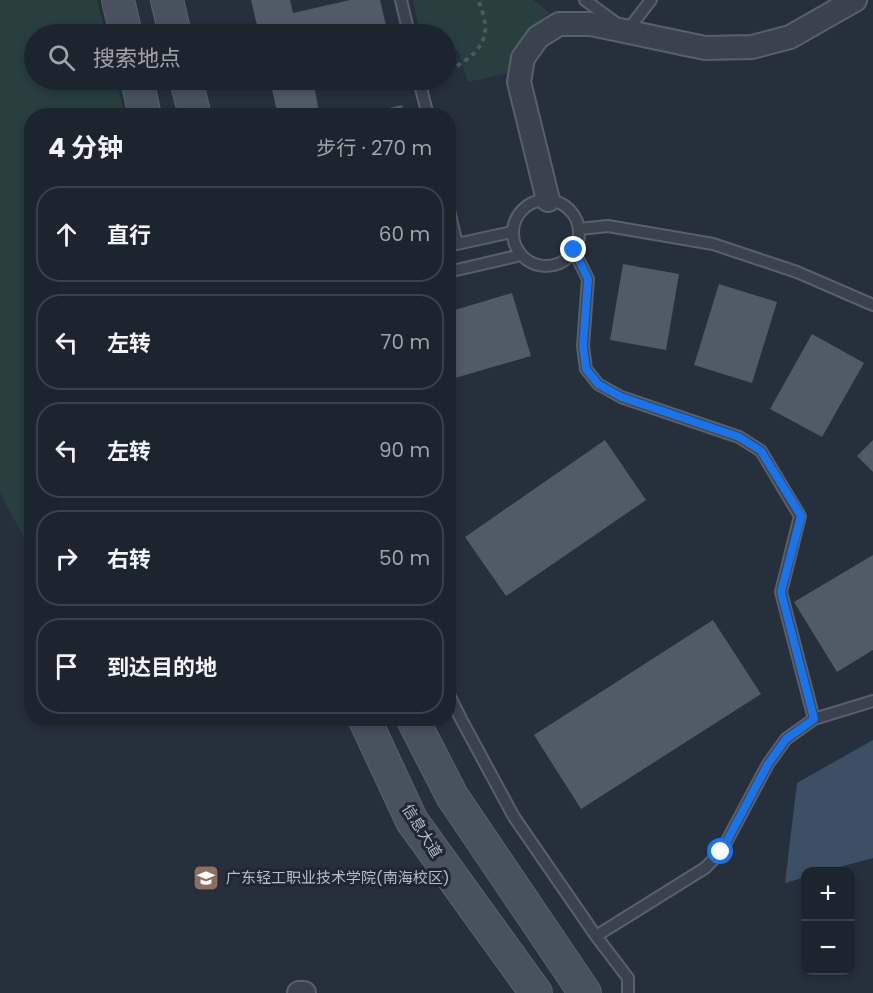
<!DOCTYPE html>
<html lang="zh">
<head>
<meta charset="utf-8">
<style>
	:root { --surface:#1c242e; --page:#252c36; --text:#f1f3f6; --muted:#a0a4aa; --line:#3a414a }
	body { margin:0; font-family:Poppins,"Noto Sans SC",sans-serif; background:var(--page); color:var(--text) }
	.controls { position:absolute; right:18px; bottom:18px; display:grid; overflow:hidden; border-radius:12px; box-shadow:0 3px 9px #0003 }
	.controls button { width:54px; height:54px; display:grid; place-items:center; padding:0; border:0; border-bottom:2px solid var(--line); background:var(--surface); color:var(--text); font:30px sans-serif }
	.stop { position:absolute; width:18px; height:18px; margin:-14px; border:4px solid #1a73e8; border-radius:50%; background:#fff }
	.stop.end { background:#1a73e8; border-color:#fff; box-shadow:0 2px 6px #0008 }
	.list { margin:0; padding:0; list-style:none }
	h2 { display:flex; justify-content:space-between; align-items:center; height:78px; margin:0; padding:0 24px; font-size:26px }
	h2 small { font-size:20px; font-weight:400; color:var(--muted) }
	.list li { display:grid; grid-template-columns:39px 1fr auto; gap:18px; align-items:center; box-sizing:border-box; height:96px; margin:0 12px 12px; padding:0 12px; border:2px solid var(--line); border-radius:24px }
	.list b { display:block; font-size:22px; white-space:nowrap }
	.list em { font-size:20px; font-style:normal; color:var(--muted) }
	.icon { flex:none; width:33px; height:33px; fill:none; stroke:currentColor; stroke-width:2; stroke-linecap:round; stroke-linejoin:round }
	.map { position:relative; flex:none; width:873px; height:993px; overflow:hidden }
	.search { position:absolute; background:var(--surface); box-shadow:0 3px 9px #0003; left:24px; top:24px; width:432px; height:66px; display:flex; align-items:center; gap:15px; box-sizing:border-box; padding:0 21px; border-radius:33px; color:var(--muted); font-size:22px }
	.panel { position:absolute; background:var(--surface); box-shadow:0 3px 9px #0003; left:24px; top:108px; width:432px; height:618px; border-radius:24px }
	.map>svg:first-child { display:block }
	.green { fill:#293e3f }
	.water { fill:#3d4f64 }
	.building { fill:#505b67 }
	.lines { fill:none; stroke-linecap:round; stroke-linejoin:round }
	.lane-casing { stroke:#58606b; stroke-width:14 }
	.street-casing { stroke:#58606b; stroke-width:26 }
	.secondary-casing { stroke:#58606b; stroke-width:34 }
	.path { stroke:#485b5d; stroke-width:4; stroke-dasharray:4.5 4.5; stroke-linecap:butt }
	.lane { stroke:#3a424d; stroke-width:10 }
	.street { stroke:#3a424d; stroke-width:22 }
	.secondary { stroke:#48525f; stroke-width:32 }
	.route { stroke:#1a73e8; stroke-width:8 }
	.labels { text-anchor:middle; stroke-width:6; stroke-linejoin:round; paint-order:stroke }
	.street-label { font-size:15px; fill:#b6bdc8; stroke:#1f2732 }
	.poi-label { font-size:15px; fill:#b6bdc8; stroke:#1f2732; text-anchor:start }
</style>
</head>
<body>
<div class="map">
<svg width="873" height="993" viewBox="0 0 873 993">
	<rect width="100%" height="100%" fill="#26303d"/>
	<path class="green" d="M 0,0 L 97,0 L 106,34 L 34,34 L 34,80 L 116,80 L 125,115 L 32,116 L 31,550 L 0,493 Z
		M 413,0 L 533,0 L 550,13 C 524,33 515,40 507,73 L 468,82 L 458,50 L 446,52 L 446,34 L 420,34 Z"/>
	<path class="water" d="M 873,740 L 873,858 L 825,871 L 806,872 L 805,877 L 785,883 L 797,783 Z"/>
	<path class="building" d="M 251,0 L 290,0 L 293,13 L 350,0 L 380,0 L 388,34 L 259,34 Z
		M 270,80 L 337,80 L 314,86 L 320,116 L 278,116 Z
		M 402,105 L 405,116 L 359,116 L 359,115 Z
		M 623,264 L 679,274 L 666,350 L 610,340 Z
		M 719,284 L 777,302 L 752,383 L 694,365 Z
		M 512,293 L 531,356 L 448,380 L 448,312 Z
		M 812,334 L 864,363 L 822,437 L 770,409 Z
		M 605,440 L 646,500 L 506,596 L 465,537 Z
		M 873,440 L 873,472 L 857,456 Z
		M 873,555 L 873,650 L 837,672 L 794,602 Z
		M 713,620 L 761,694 L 581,809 L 534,735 Z"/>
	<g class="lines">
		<g class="lane-casing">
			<path id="lane" d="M 401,0 L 409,34
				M 585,0 L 627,31 L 651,0
				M 419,80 L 428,116
				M513 233a33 33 0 1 1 66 0a33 33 0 1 1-66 0Z
				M 448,206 L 457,244
				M 579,229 L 608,226 L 713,244 L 797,272 L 873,305
				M 448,246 L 512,232
				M 574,251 L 588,279 L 583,346 L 586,369 L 598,384 L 621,397 L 739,437 L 761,451 L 800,516 L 781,592 L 814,719
				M 448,272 L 521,255
				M 448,693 L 461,719 L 514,817 L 596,936 L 628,978 L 628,993
				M 596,936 L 705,868 L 721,852 L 768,764 L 786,739 L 814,719 L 873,701"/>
		</g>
		<g class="street-casing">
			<path id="street" d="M 548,200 L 519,82 L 523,58 L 538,37 L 559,24 L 591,24 L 705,48 L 752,47 L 790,37 L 855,0
				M 299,993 L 304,993"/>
		</g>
		<g class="secondary-casing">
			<path id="secondary" d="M 118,0 L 126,34
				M 167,0 L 175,34
				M 137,80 L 145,116
				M 186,80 L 195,116
				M 364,718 L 412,821 L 536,993
				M 412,718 L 452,796 L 585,993"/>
		</g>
		<path class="path" d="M 457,66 C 486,48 492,32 478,0"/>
		<use href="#lane" class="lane"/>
		<use href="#street" class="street"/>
		<use href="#secondary" class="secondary"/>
	</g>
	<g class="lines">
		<path class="route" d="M 574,250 L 588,279 L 583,346 L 586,369 L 598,384 L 621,397 L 739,437 L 761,451 L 801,516 L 781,592 L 814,719 L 786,739 L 768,764 L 721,852"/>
	</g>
	<defs>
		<g id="university-square" transform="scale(1.35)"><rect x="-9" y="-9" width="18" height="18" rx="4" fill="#8d6e63" stroke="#1f2732"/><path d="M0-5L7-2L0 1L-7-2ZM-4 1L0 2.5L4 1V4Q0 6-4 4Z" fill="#fff"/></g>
	</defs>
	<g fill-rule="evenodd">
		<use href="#university-square" x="206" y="878"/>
	</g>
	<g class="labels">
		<g class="street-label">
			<text transform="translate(422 831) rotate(58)" y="5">信息大道</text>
		</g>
		<g class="poi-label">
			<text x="226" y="883">广东轻工职业技术学院(南海校区)</text>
		</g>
	</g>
</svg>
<div class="controls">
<button>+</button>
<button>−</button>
</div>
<div class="stop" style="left:721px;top:852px"></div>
<div class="stop end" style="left:574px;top:250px"></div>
<div class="search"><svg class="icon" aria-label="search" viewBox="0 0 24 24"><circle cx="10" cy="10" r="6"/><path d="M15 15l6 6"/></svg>搜索地点</div>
<section class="panel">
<h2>4 分钟<small>步行 · 270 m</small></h2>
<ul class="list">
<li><svg class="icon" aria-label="ahead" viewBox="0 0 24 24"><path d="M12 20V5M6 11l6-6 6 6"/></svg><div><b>直行</b></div><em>60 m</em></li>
<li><svg class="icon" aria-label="left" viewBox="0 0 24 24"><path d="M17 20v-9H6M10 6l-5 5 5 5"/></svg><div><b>左转</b></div><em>70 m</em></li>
<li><svg class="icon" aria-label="left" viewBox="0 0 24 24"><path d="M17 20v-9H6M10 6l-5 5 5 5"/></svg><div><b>左转</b></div><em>90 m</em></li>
<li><svg class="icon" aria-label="right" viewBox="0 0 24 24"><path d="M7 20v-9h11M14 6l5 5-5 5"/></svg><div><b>右转</b></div><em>50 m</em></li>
<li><svg class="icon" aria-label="arrive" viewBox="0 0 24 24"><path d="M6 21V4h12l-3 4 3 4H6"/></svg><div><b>到达目的地</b></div></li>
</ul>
</section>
</div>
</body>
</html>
